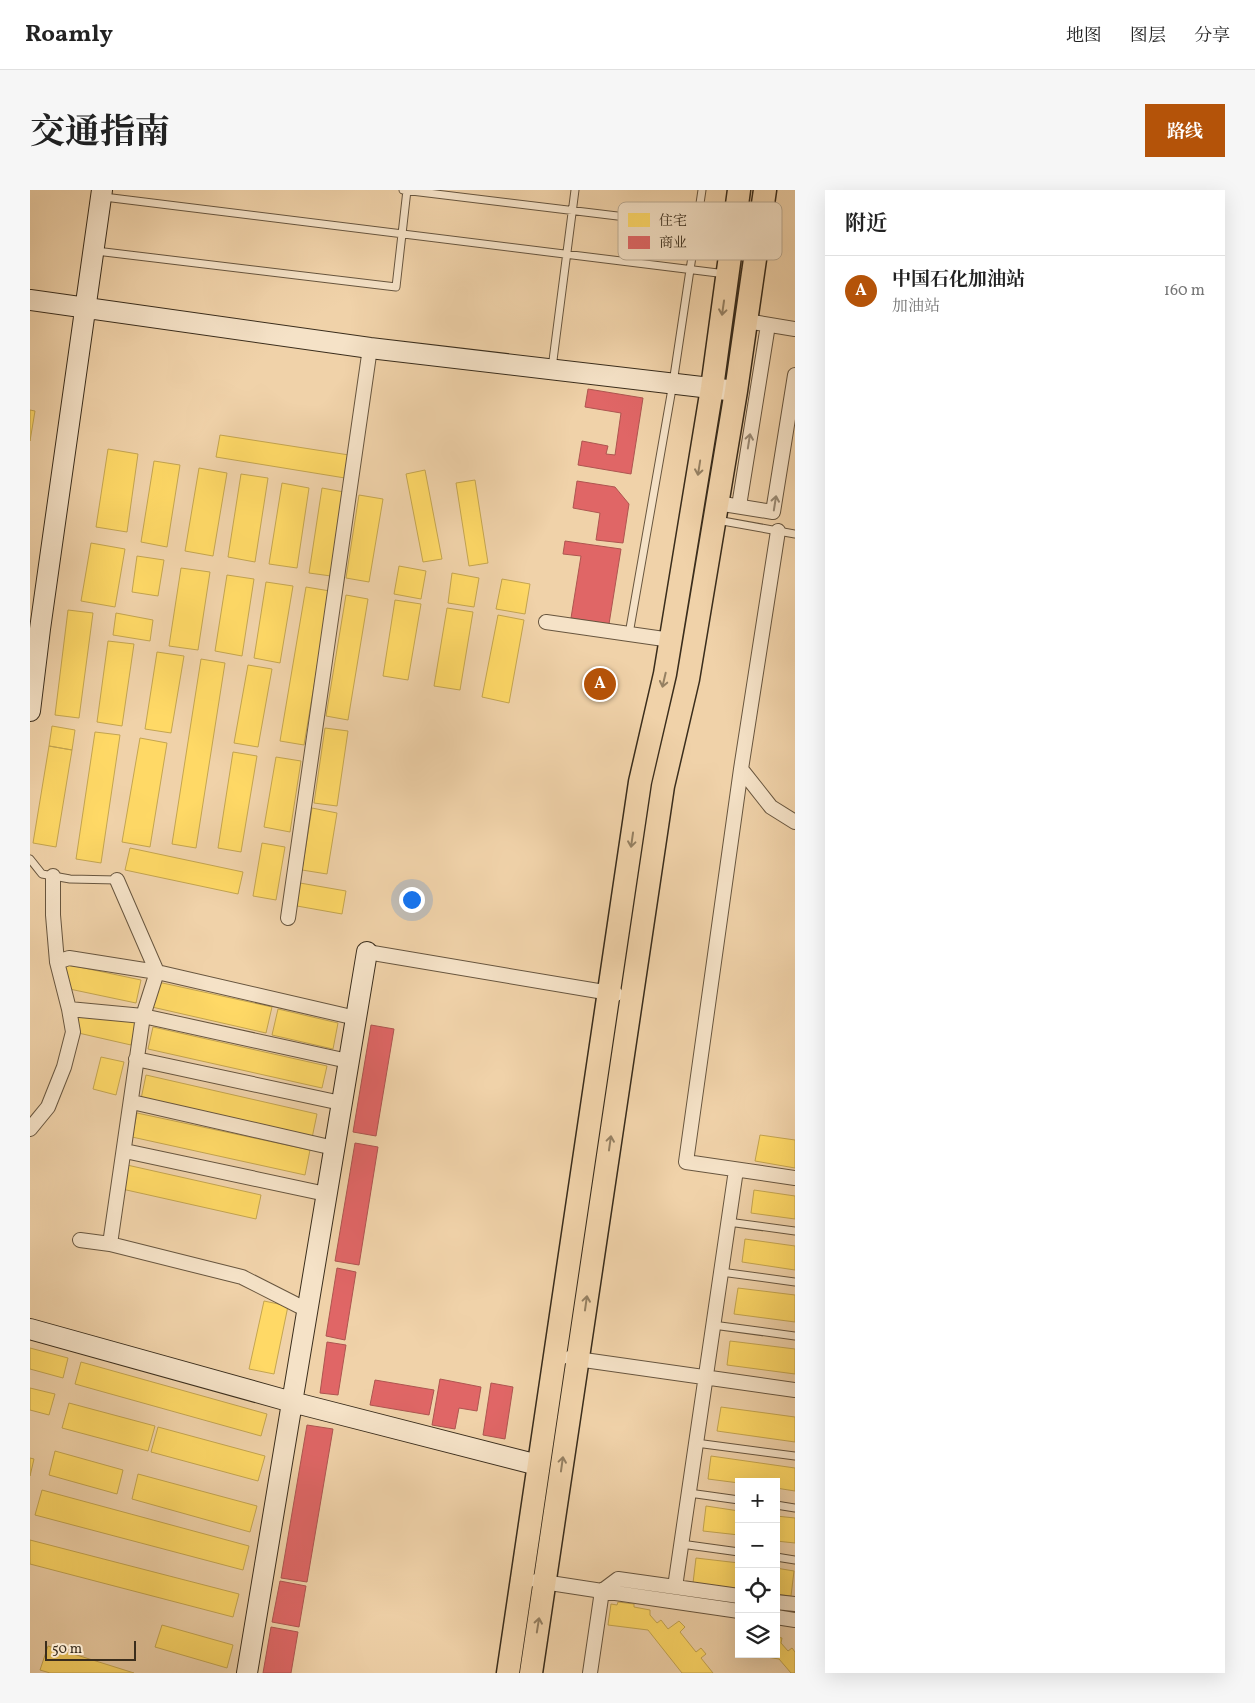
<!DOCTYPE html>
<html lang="zh">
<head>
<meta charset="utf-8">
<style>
	:root { --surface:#fff; --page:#f6f6f6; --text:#222; --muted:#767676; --line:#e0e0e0; --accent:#b45309 }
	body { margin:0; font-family:Vollkorn,"Noto Serif SC",serif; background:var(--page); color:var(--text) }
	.controls { position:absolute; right:15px; bottom:15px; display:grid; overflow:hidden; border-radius:0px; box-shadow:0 5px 20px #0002 }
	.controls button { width:45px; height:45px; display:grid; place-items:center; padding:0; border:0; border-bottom:1px solid var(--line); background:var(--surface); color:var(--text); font:25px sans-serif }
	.scale { position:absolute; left:15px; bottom:12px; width:91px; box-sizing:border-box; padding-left:5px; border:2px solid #3a2d1c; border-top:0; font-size:14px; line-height:18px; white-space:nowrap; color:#3a2d1c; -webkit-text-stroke:4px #f5e2c7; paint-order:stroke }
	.you { position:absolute; left:381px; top:709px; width:18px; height:18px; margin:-12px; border:4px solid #fff; border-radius:50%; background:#1a73e8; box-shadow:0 0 0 8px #1a73e833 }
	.badge { display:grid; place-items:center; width:32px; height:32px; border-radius:50%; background:var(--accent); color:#fff; font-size:16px; font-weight:700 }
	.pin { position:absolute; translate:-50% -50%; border:2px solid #fff; box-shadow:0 1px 5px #0006 }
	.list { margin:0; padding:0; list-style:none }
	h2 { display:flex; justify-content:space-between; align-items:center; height:65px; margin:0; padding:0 20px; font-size:21px }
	h2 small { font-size:16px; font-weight:400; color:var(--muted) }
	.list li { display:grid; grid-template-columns:32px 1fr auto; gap:15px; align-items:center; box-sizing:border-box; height:70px; padding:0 20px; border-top:1px solid var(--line) }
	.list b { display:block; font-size:19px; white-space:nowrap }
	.list p { margin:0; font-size:16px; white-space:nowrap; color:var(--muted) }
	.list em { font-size:16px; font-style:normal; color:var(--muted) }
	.icon { flex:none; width:28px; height:28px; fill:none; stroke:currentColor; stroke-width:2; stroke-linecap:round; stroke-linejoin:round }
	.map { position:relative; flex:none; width:765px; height:1483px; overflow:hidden; border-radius:0px }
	header { display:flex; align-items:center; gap:30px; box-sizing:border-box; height:70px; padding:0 25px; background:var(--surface); border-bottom:1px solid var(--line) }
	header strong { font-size:24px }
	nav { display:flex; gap:28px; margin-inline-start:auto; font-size:18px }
	.intro { display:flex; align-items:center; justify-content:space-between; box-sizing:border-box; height:120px; padding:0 30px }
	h1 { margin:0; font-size:35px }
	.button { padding:12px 22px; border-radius:0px; background:var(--accent); color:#fff; font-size:18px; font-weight:700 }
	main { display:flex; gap:30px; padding:0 30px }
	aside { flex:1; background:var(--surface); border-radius:0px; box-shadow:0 5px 20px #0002 }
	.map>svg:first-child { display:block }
	.homes { fill:#ffd966; stroke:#c4a550 }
	.shops { fill:#e06666; stroke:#ae5550 }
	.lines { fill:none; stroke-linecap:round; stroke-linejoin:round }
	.lane-casing { stroke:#68563f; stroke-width:9 }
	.street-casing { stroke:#68563f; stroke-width:16 }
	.secondary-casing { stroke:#3a2d1c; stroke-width:22 }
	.primary-casing { stroke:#3a2d1c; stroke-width:25 }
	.lane { stroke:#f5e2c7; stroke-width:7 }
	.street { stroke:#f5e2c7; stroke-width:14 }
	.secondary { stroke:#f5e2c7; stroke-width:20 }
	.primary { stroke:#f0d2a9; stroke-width:22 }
	.oneway { stroke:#958062 }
	.oneway2 { stroke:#988872 }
	.key { fill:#f5e2c7; stroke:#bdac94; stroke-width:1 }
	.key-label { font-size:14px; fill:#3a2d1c }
</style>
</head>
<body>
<header>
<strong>Roamly</strong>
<nav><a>地图</a><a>图层</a><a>分享</a></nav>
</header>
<div class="intro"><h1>交通指南</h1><a class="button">路线</a></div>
<main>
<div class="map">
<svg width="765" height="1483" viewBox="0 0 765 1483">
	<rect width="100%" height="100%" fill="#f0d2a9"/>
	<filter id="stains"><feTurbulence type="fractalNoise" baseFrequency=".004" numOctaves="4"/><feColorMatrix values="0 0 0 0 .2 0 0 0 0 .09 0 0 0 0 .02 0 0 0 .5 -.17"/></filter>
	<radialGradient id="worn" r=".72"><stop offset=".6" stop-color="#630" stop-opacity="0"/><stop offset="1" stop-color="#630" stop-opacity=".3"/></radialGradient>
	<path class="homes" d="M 0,220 L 5,221 L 0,251 Z
		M 190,245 L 319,265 L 315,288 L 186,267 Z
		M 78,259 L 108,264 L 97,342 L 66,337 Z
		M 124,271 L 150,275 L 137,357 L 111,352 Z
		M 169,278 L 197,283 L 183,366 L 155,361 Z
		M 395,280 L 412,369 L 393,372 L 376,284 Z
		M 211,284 L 238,288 L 225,372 L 198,367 Z
		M 445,290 L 458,373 L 439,376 L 426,293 Z
		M 252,293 L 279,298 L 267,378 L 239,374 Z
		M 292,298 L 314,302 L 301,386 L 279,383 Z
		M 329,305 L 353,309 L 339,392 L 316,388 Z
		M 61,353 L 95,359 L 85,417 L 51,411 Z
		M 107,366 L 134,370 L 128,406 L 102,402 Z
		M 369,376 L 396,381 L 391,409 L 364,404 Z
		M 151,378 L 180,382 L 168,460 L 139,456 Z
		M 422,383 L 449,388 L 444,417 L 418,413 Z
		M 197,385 L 224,389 L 212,466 L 185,461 Z
		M 472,389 L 500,394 L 495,424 L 466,419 Z
		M 236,392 L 263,396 L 250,473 L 224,468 Z
		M 276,397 L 300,401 L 274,555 L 250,551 Z
		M 316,405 L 338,409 L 318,530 L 296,526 Z
		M 365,410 L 391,414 L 378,490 L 353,486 Z
		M 417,418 L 443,422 L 430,500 L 404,496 Z
		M 38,420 L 63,423 L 49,528 L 25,525 Z
		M 86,423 L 123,430 L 120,451 L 83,445 Z
		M 468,425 L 494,430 L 479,513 L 452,507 Z
		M 78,451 L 104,454 L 92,536 L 67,532 Z
		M 127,462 L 154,466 L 141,543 L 115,539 Z
		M 171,469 L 195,473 L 166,658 L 142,654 Z
		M 218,475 L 242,479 L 228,557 L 204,553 Z
		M 22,536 L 45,540 L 42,560 L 19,556 Z
		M 295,538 L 318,541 L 307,616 L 284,613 Z
		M 65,542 L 90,545 L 71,673 L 46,669 Z
		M 110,548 L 137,553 L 120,657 L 92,652 Z
		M 19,556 L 42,560 L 26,657 L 3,653 Z
		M 203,562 L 227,566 L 211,662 L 188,658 Z
		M 246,567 L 271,571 L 260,642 L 234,637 Z
		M 282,618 L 307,623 L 297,684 L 272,680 Z
		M 232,653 L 255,657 L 246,710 L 223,706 Z
		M 100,658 L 213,682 L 208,704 L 95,680 Z
		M 270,693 L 316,701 L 312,724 L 267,716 Z
		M 35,774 L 111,790 L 106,813 L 30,797 Z
		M 128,792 L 242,817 L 236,843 L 122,817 Z
		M 248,819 L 308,833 L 303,859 L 242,845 Z
		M 49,820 L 106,833 L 101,855 L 44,842 Z
		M 123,837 L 297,876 L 292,898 L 118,859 Z
		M 71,867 L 94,872 L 86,905 L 63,899 Z
		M 116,885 L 287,924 L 282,948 L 111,909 Z
		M 107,923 L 280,960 L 275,985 L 102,947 Z
		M 730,945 L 765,950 L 765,978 L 725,971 Z
		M 97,975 L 231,1005 L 226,1029 L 92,999 Z
		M 724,1000 L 765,1006 L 765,1029 L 721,1023 Z
		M 715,1049 L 765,1056 L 765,1080 L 712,1072 Z
		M 708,1098 L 765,1105 L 765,1132 L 704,1124 Z
		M 234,1111 L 258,1116 L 244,1184 L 219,1179 Z
		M 700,1151 L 765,1159 L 765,1184 L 697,1175 Z
		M 0,1158 L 38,1168 L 33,1188 L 0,1179 Z
		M 51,1172 L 237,1224 L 231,1246 L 45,1194 Z
		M 0,1198 L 25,1204 L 19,1225 L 0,1220 Z
		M 39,1213 L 125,1236 L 118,1261 L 32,1238 Z
		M 691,1217 L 765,1227 L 765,1252 L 687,1241 Z
		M 128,1237 L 235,1266 L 228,1291 L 121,1262 Z
		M 25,1261 L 93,1280 L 87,1304 L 19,1285 Z
		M 681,1266 L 765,1278 L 765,1301 L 746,1298 L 746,1292 L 709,1292 L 709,1293 L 678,1289 Z
		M 0,1268 L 4,1269 L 0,1286 Z
		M 108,1284 L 227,1316 L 220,1342 L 102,1309 Z
		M 12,1300 L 219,1356 L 213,1380 L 5,1325 Z
		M 676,1316 L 709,1321 L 709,1345 L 673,1341 Z
		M 746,1326 L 765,1328 L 765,1353 L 746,1351 Z
		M 0,1350 L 209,1404 L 203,1427 L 0,1374 Z
		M 666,1368 L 709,1373 L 709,1399 L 663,1393 Z
		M 746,1378 L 764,1381 L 761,1406 L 746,1404 Z
		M 588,1412 L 604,1414 L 604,1417 L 620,1420 L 620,1425 L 627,1433 L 631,1430 L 638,1439 L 649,1431 L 655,1437 L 650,1442 L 666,1462 L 671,1458 L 676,1464 L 671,1468 L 683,1483 L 652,1483 L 618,1440 L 578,1435 L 581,1414 L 587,1415 Z
		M 132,1435 L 203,1455 L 197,1478 L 125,1457 Z
		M 746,1447 L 752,1448 L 751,1453 L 758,1461 L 762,1458 L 765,1462 L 765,1483 L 761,1483 L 749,1469 L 718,1464 L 746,1464 Z
		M 18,1456 L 104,1483 L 20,1483 L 10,1480 Z"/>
	<path class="shops" d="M 558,199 L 613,208 L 601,284 L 548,275 L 552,251 L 578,256 L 576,264 L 585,265 L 591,223 L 555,217 Z
		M 547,291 L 585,297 L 599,314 L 593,353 L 566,350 L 570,323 L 543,318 Z
		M 535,351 L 591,359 L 579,434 L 541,428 L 551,366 L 533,364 Z
		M 341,835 L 364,839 L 346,946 L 323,942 Z
		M 325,953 L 348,957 L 329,1075 L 305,1071 Z
		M 307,1078 L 326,1082 L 315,1150 L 296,1146 Z
		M 297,1152 L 316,1155 L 308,1205 L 290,1203 Z
		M 410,1189 L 451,1197 L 447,1221 L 429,1218 L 425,1239 L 402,1235 Z
		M 345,1190 L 404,1200 L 399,1225 L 340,1215 Z
		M 461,1193 L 483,1197 L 475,1249 L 453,1245 Z
		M 277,1235 L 303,1239 L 277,1392 L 251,1388 Z
		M 250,1391 L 276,1396 L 269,1437 L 242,1432 Z
		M 241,1437 L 268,1442 L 261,1483 L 233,1483 Z"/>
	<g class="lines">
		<g class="lane-casing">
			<path id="lane" d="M 373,0 L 604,28
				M 74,7 L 696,84
				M 66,61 L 366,97 L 377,0
				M 522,178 L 545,0
				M 687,330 L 765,344
				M 599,444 L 643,193 L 672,0
				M 0,669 L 12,684 L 40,689 L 87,690
				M 698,1032 L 765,1041
				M 691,1082 L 765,1092
				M 683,1135 L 765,1146
				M 666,1253 L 765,1266
				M 659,1303 L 709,1310
				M 746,1315 L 765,1318
				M 651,1354 L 709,1362
				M 746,1367 L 765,1370"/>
		</g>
		<g class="street-casing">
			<path id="street" d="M 716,131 L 765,139
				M 687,313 L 743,322 L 765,185
				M 709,316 L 738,135
				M 748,341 L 711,579 L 656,972 L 765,988
				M 516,432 L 641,450
				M 711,579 L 741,617 L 765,632
				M 258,728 L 340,158
				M 337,762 L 586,804
				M 27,772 L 39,768 L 127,782 L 326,828
				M 39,819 L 113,826 L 318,871
				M 106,869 L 311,913
				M 102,912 L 304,958
				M 0,939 L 18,917 L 34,877 L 43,842 L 39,819 L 27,772 L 23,725 L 23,686
				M 95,961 L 296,1004
				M 50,1050 L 80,1054 L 212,1087 L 277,1120
				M 80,1054 L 113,826 L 127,782 L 87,690
				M 540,1168 L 765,1200
				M 507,1391 L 572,1401 L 588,1389 L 709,1406
				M 645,1397 L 706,980
				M 746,1412 L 765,1414
				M 746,1427 L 765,1430
				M 560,1483 L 572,1401 L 709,1421"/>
		</g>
		<g class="secondary-casing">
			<path id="secondary" d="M 0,110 L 340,158 L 706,201
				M 0,521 L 10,439 L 72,0
				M 0,1139 L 262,1212 L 508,1275
				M 217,1483 L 337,762"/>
		</g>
		<g class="primary-casing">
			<path id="primary" d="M 478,1483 L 610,592 L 635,484 L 682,198 L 709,0
				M 501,1483 L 633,596 L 658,489 L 706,201 L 735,0"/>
		</g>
		<use href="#lane" class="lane"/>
		<use href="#street" class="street"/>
		<use href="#secondary" class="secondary"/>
		<use href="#primary" class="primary"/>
	</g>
	<defs><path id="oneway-shaft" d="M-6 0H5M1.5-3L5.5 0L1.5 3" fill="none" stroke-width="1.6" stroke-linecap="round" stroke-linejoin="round" transform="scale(1.25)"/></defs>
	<g class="oneway">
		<use href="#oneway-shaft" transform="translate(693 118) rotate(98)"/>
		<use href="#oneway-shaft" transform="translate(669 278) rotate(99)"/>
		<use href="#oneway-shaft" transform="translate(634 490) rotate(103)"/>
		<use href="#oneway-shaft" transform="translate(602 650) rotate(98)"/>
		<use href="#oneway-shaft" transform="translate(580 953) rotate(-82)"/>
		<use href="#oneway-shaft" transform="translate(556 1113) rotate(-82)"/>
		<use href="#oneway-shaft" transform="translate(532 1274) rotate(-82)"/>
		<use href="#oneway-shaft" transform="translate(508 1435) rotate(-81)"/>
	</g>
	<g class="oneway2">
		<use href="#oneway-shaft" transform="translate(719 251) rotate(-81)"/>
		<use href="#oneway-shaft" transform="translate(745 313) rotate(-81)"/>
	</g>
	<rect x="588" y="12" width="164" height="58" rx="8" class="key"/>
	<rect x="598" y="23" width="22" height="14" fill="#ffd966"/>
	<rect x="598" y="46" width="22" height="13" fill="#e06666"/>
	<g class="key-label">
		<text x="629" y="35">住宅</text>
		<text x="629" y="57">商业</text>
	</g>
	<rect width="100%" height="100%" filter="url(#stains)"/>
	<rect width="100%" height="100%" fill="url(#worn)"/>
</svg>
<div class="controls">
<button>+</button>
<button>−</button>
<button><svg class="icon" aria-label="locate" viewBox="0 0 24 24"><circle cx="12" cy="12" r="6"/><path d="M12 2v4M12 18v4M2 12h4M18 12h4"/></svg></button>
<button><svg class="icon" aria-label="layers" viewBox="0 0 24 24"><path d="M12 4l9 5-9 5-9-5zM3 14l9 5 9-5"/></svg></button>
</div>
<div class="scale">50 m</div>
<div class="you"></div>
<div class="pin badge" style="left:570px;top:494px">A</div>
</div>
<aside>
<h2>附近<small></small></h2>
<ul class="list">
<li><span class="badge">A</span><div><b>中国石化加油站</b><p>加油站</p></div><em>160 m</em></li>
</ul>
</aside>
</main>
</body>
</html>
